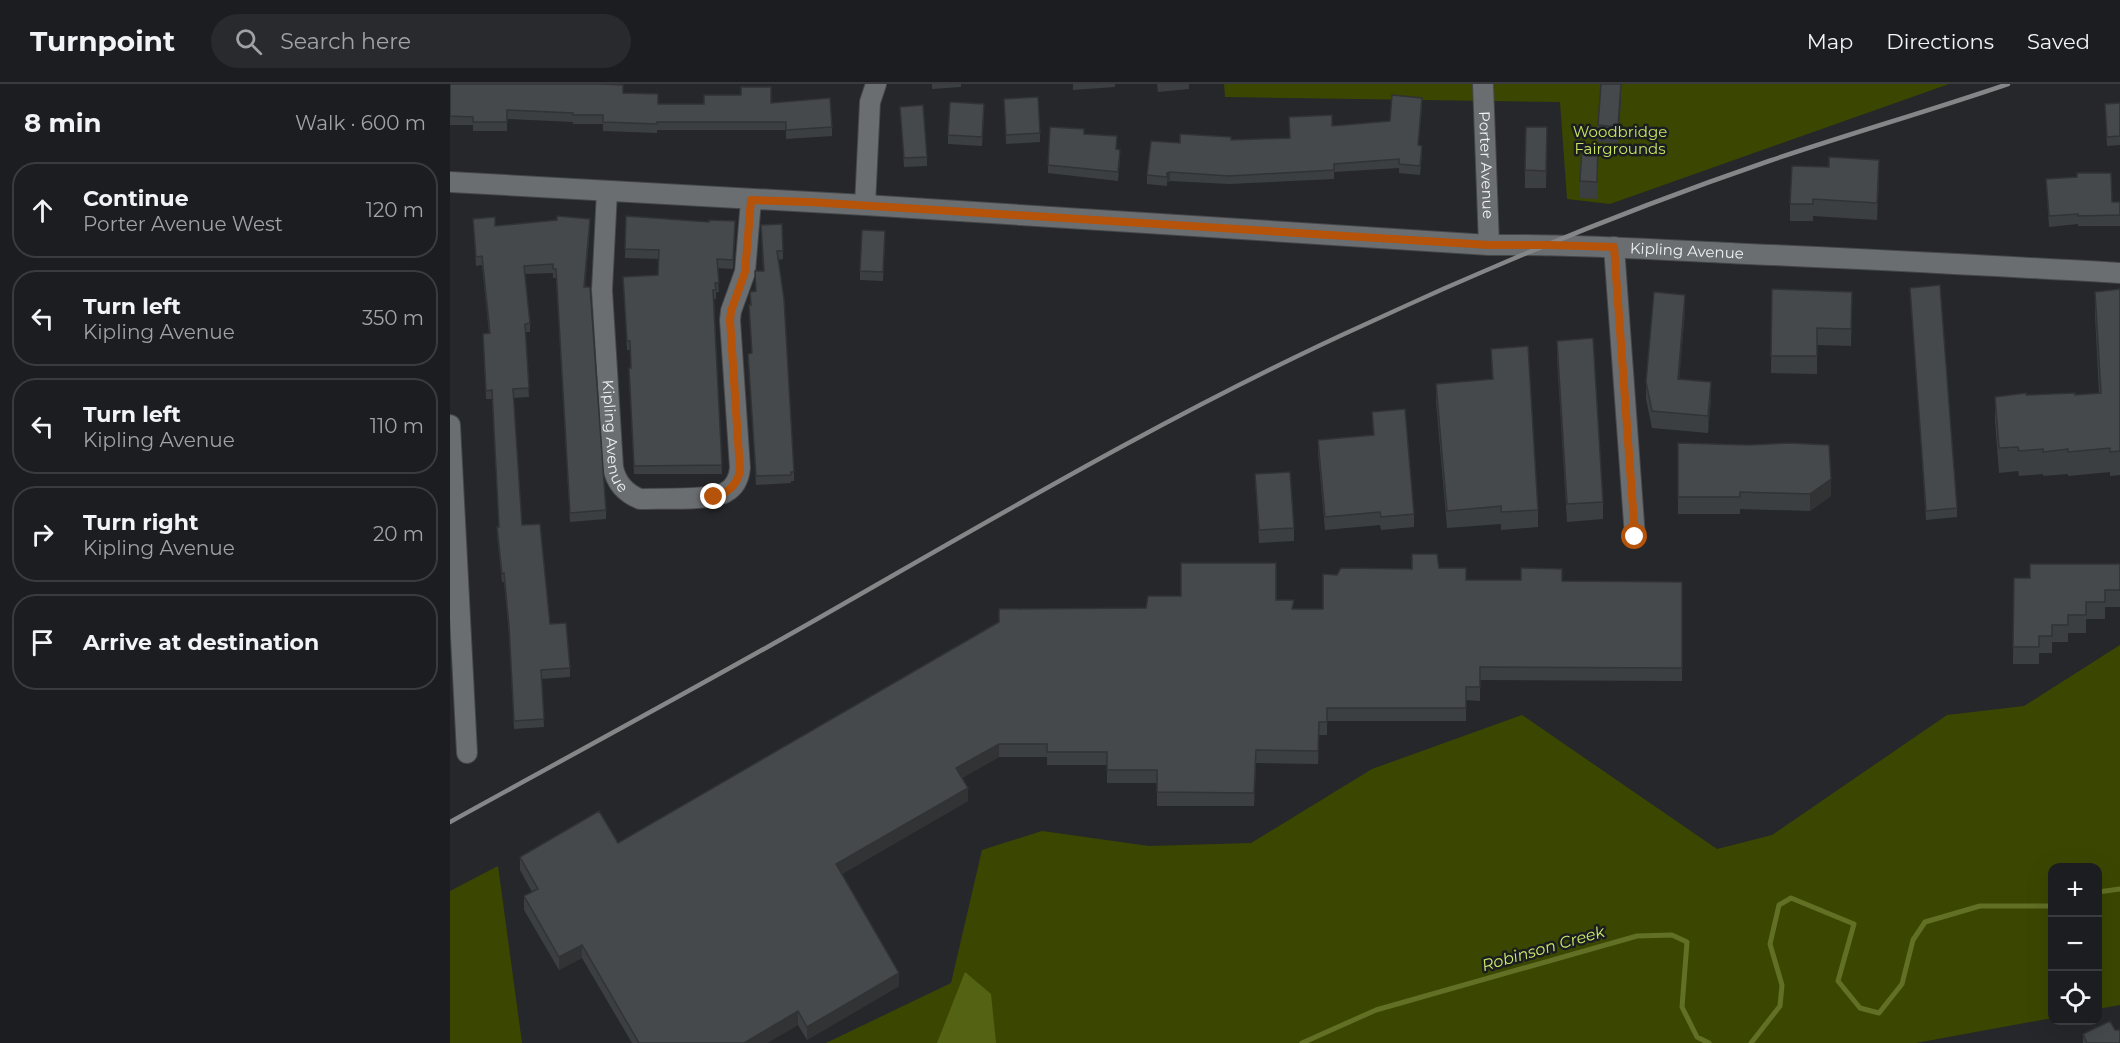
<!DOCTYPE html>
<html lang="en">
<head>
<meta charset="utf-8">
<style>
	:root { --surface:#1c1d20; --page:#292a2d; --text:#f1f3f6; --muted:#a0a2a5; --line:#3a3b3e }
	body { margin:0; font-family:Montserrat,sans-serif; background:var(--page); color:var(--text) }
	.controls { position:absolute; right:18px; bottom:18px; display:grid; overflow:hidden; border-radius:12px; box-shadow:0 6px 24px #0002 }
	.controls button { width:54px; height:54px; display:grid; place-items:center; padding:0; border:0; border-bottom:2px solid var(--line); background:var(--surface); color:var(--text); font:30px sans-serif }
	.stop { position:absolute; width:18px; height:18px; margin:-14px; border:4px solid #b45309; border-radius:50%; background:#fff }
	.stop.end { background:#b45309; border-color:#fff; box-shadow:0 2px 6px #0008 }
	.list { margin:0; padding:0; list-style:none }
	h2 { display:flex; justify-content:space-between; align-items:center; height:78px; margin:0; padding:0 24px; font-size:26px }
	h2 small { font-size:20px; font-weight:400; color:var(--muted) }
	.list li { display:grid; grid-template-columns:39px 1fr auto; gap:18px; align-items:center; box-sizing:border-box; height:96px; margin:0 12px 12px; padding:0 12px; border:2px solid var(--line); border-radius:24px }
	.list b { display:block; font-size:22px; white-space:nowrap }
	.list p { margin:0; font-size:20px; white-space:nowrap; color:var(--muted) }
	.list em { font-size:20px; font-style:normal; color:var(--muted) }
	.icon { flex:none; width:33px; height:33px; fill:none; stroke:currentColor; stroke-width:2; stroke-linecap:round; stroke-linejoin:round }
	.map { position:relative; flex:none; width:1670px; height:959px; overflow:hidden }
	header { display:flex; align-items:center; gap:36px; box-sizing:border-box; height:84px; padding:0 30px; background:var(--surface); border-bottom:2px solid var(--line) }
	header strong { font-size:28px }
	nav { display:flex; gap:33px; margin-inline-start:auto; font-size:21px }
	.search { width:420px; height:54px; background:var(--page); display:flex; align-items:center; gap:15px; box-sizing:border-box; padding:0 21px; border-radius:33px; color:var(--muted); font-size:22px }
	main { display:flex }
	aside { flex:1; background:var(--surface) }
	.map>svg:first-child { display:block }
	.green { fill:#3b4701 }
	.forest { fill:#546313 }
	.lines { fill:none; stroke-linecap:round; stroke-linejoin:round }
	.stream { stroke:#617024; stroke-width:5 }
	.minor-casing { stroke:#444648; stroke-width:22 }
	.minor { stroke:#6b6e71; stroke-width:20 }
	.rail { stroke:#848688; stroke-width:4.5 }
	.wall { fill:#3c3f41 }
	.shaded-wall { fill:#313335 }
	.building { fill:#46494c; stroke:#313335; stroke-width:1.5 }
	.route { stroke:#b45309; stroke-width:8 }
	.labels { text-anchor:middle; stroke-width:5; stroke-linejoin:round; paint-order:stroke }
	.park-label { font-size:15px; fill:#c7e362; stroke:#1b1e20 }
	.street-label { font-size:15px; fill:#eef0f1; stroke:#1b1e20 }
	.water-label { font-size:16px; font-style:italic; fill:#cfeb6b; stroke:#1b1e20 }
</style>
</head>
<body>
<header>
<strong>Turnpoint</strong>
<div class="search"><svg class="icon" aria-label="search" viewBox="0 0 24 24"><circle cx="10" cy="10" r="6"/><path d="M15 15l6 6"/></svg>Search here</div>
<nav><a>Map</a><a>Directions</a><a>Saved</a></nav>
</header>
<main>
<aside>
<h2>8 min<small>Walk · 600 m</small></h2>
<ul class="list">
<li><svg class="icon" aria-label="ahead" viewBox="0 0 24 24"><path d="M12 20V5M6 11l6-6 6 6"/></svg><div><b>Continue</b><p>Porter Avenue West</p></div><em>120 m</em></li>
<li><svg class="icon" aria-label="left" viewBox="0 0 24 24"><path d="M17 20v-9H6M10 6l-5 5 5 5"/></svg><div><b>Turn left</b><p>Kipling Avenue</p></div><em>350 m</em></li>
<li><svg class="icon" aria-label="left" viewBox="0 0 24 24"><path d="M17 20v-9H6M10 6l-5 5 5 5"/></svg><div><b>Turn left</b><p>Kipling Avenue</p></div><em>110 m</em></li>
<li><svg class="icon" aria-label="right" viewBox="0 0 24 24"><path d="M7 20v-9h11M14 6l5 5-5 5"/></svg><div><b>Turn right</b><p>Kipling Avenue</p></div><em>20 m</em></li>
<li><svg class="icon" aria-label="arrive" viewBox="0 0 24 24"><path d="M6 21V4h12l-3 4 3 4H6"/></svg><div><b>Arrive at destination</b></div></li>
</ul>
</aside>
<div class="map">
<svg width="1670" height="959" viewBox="0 0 1670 959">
	<rect width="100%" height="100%" fill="#25272a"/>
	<path class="green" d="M 774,0 L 1499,0 L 1160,120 L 1117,115 L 1110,18 L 775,13 Z
		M 1670,561 L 1670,921 L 1648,925 L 1648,784 L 1602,784 L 1602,934 L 1466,959 L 376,959 L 501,899 L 532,766 L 592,747 L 699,762 L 801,759 L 922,685 L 1072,631 L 1267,765 L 1322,751 L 1497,631 L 1574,622 Z
		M 48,782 L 72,959 L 0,959 L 0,807 Z"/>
	<path class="forest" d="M 515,888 L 541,910 L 546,959 L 487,959 Z"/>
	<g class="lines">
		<path class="stream" d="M 1648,808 L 1670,805
			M 852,959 L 926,926 L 1187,852 L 1222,851 L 1237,858 L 1232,923 L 1247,953 L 1259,959
			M 1301,959 L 1330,922 L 1332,901 L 1320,860 L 1329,821 L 1341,814 L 1404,840 L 1388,897 L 1410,924 L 1429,929 L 1452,900 L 1463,856 L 1475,838 L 1530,822 L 1602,822"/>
		<g class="minor-casing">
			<g id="minor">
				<path id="s1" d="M 1033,0 L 1039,161"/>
				<path id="s2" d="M 0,98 L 415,121 L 1039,161 C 1125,160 1211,166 1298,170 C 1422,175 1546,182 1670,189"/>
				<path id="s3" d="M 157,107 L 152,206 L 163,383 C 166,399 175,409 190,415 C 209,414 262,417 276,408 C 285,403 289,394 290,384 L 280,236 L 281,227 L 295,188 L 301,116"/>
				<path d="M 415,121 L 420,18 L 426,0"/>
				<path d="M 1164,163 L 1185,453"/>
				<path d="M 0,341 L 17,669"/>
			</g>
		</g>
		<use href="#minor" class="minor"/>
		<path class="rail" d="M 0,738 C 132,665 265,594 395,519 C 566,421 737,321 916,240 C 1047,179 1182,124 1319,77 C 1398,50 1479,27 1558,0"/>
	</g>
	<path class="wall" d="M 0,0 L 173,9 L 208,20 L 254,20 L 321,19 L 382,43 L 382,52 L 336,55 L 336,46 L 207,46 L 207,49 L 153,47 L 153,40 L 123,40 L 123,38 L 57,35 L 57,47 L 23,47 L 23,41 L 0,41 Z
		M 482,0 L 511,0 L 511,3 L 482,5 Z
		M 623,0 L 665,0 L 665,3 L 623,6 Z
		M 707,0 L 739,0 L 739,5 L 708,8 Z
		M 554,15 L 590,49 L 590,58 L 556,60 Z
		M 1171,16 L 1168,60 L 1148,58 L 1148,41 Z
		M 1670,19 L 1670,61 L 1657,62 L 1655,20 Z
		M 450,23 L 477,73 L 477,82 L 454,83 Z
		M 972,23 L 968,61 L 972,70 L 970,91 L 949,89 L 949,84 L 884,88 L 884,95 L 779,100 L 720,97 L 717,98 L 717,102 L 697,100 L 697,91 L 730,59 L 840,54 L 882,42 L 940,37 Z
		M 534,29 L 532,62 L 498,60 L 498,51 Z
		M 634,50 L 666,65 L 670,75 L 668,97 L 598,89 L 598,81 Z
		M 1097,60 L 1096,104 L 1075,104 L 1075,86 Z
		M 1148,81 L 1147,115 L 1130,114 L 1130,97 Z
		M 1429,93 L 1427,136 L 1363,132 L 1363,137 L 1340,137 L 1340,120 Z
		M 1596,95 L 1662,118 L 1670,118 L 1670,142 L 1628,142 L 1628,140 L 1599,143 Z
		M 176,132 L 285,145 L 283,185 L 267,184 L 269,208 L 266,208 L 266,215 L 264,215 L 272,390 L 184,390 L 179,293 L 179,284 L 181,284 L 180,266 L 177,266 L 173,193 L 208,191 L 209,175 L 175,174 Z
		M 23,135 L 45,142 L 140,143 L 135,203 L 156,426 L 156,435 L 120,438 L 106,194 L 103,194 L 103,189 L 75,190 L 80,239 L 80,248 L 75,248 L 79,313 L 63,314 L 72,441 L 100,540 L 120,584 L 120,593 L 91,595 L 94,643 L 64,645 L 59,551 L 54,498 L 52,498 L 47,451 L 47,443 L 49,443 L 42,315 L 36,315 L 33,250 L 39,249 L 32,181 L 26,182 Z
		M 311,141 L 333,167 L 333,175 L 328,176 L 344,388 L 344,397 L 341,397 L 341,399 L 306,401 L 298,270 L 302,269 L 299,230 L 299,221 L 301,221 L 300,208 L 306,207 L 305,187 L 313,187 Z
		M 435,156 L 433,197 L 410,196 L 410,187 Z
		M 1460,204 L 1507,424 L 1507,433 L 1476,436 Z
		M 1322,205 L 1402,225 L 1401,262 L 1367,261 L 1367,290 L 1321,289 Z
		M 1670,205 L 1670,391 L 1660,392 L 1660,388 L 1618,392 L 1618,390 L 1593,392 L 1593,390 L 1569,392 L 1568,387 L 1549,389 L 1545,337 L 1545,313 L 1576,311 L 1625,311 L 1649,309 L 1645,232 L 1645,208 Z
		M 1235,228 L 1229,295 L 1261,315 L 1258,349 L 1202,344 L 1196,315 L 1196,298 Z
		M 1107,257 L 1153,418 L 1153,435 L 1117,438 L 1107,274 Z
		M 1041,265 L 1088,426 L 1088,443 L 1051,446 L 1051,440 L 997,444 L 986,318 L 986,300 L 1042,295 Z
		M 922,328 L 964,430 L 964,443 L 931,446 L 930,441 L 875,446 L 868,369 L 868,356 L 923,351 Z
		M 1228,359 L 1381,412 L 1360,427 L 1290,425 L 1290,430 L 1228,430 Z
		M 805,390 L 844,444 L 844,457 L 809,459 Z
		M 1670,480 L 1670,523 L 1655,523 L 1655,535 L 1636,535 L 1636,549 L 1618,549 L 1618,558 L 1602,558 L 1602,569 L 1589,569 L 1589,580 L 1563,580 L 1564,494 L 1580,494 Z
		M 989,484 L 1016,496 L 1071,496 L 1071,484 L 1112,497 L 1232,498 L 1232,597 L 1030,596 L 1030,617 L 1016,616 L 1016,637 L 877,637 L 877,651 L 869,651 L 868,680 L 806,679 L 804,722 L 707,722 L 707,699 L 657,699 L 657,681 L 597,681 L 597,673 L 549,673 L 512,694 L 518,717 L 392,790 L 449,902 L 357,956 L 348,941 L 317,959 L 182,959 L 132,874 L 109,886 L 74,826 L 74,812 L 82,808 L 70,786 L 70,773 L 168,759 L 696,524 L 826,516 L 844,525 L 873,525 L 887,491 Z
		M 1665,946 L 1670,959 L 1633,959 L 1633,950 Z"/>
	<path class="shaded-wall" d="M 1171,0 L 1171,16 L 1168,60 L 1168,43 Z
		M 972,14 L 972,23 L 968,70 L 968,61 Z
		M 670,66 L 670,75 L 668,97 L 668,88 Z
		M 1429,76 L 1429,93 L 1427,136 L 1427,119 Z
		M 720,88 L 720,97 L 717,98 L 717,102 L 717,89 Z
		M 140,135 L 140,143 L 134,211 L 134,203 Z
		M 1235,211 L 1235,228 L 1228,312 L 1228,295 Z
		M 1261,298 L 1261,315 L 1258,349 L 1258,332 Z
		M 1381,395 L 1381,412 L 1360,427 L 1360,410 Z
		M 549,660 L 549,673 L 506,697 L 506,684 Z
		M 806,666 L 806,679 L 804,722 L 804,709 Z
		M 518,704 L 518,717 L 386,793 L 386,780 Z
		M 132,861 L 132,874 L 109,886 L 109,873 Z
		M 449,889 L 449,902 L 357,956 L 357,943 Z
		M 348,927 L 348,941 L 317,959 L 294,959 Z"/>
	<path class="building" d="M 0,0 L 151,0 L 173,1 L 173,9 L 208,10 L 208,20 L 254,20 L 254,11 L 291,11 L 291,3 L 321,3 L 321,19 L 380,14 L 382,43 L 336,46 L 336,38 L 207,38 L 207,40 L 153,38 L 153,31 L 123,31 L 123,29 L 57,26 L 57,38 L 23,38 L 23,33 L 0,32 Z
		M 1151,0 L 1171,0 L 1168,43 L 1148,41 Z
		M 942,11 L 972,14 L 968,61 L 972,62 L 970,82 L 949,80 L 949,75 L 884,80 L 884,86 L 779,92 L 720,88 L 717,89 L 717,93 L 697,91 L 701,57 L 730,59 L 730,50 L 781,53 L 781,56 L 840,54 L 839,33 L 882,31 L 882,42 L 940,37 Z
		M 588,13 L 590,49 L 556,51 L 554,15 Z
		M 500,18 L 534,20 L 532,53 L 498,51 Z
		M 1670,19 L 1670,52 L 1657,53 L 1655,20 Z
		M 473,21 L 477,73 L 454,74 L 450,23 Z
		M 600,43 L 634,45 L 634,50 L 667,52 L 666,65 L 670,66 L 668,88 L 598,81 Z
		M 1076,43 L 1097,43 L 1096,87 L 1075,86 Z
		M 1132,63 L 1148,64 L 1147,98 L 1130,97 Z
		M 1379,73 L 1429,76 L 1427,119 L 1363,115 L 1363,120 L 1340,120 L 1342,82 L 1379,83 Z
		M 1627,89 L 1661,89 L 1662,118 L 1670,118 L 1670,131 L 1628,132 L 1628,130 L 1599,132 L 1596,95 L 1627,93 Z
		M 107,132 L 140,135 L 134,203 L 140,203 L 156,426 L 120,429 L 106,185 L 103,185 L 103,180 L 74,182 L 80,239 L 75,240 L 79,304 L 63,305 L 72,441 L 90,440 L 100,540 L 116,539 L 120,584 L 91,586 L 94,635 L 64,637 L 59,542 L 54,489 L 52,490 L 47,443 L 49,443 L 42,306 L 36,307 L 33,250 L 40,249 L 32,172 L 26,173 L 23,135 L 45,133 L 45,142 L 107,136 Z
		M 176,132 L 259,138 L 259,136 L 285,137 L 283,176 L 267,175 L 269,199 L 265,199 L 266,206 L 263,206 L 272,381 L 184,382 L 179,284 L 181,284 L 180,257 L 177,257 L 173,193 L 208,191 L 209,166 L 175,165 Z
		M 332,140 L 333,167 L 327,167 L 334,215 L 344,388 L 341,388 L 341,391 L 306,392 L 298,270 L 302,269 L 299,221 L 301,221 L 300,208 L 306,207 L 305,187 L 314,187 L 311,141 Z
		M 412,146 L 435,147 L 433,188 L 410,187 Z
		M 1490,201 L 1507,424 L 1476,427 L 1460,204 Z
		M 1322,205 L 1402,208 L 1401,245 L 1367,244 L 1367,272 L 1321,272 Z
		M 1670,205 L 1670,367 L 1660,368 L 1660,364 L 1618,368 L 1618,365 L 1593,368 L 1593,365 L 1569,367 L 1568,363 L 1549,364 L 1545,313 L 1576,309 L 1576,311 L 1625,309 L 1625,311 L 1651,309 L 1645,208 Z
		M 1204,208 L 1235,211 L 1228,295 L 1261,298 L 1258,332 L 1202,327 L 1196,298 Z
		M 1143,254 L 1153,418 L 1117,420 L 1107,257 Z
		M 1078,262 L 1088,426 L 1051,428 L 1051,422 L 997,427 L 986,300 L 1043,295 L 1041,265 Z
		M 955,325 L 964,430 L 931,433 L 930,428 L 875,433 L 868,356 L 924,351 L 922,328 Z
		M 1228,359 L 1299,361 L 1339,359 L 1379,361 L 1381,395 L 1360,410 L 1290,408 L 1290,413 L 1228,413 Z
		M 840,388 L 844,444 L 809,446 L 805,390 Z
		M 962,470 L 987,470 L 989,484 L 1016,484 L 1016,496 L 1071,496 L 1071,484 L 1112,485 L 1112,497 L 1232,498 L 1232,584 L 1030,583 L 1030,603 L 1016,603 L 1016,624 L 877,624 L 877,638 L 869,638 L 868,667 L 806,666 L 804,709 L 707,708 L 707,686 L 657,686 L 657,668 L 597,668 L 597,660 L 549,660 L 506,684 L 518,704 L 386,780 L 449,889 L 357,943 L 348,927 L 294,959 L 189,959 L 132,861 L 109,873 L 74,812 L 88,805 L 70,773 L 149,727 L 168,759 L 549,538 L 549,525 L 696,524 L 698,512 L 731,512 L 731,479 L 826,479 L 826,516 L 844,516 L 842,525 L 873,525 L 873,490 L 887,491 L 891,484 L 962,485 Z
		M 1580,480 L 1670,480 L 1670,506 L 1655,506 L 1655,518 L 1636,518 L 1636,531 L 1618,531 L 1618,541 L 1602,541 L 1602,552 L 1589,552 L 1589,563 L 1563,563 L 1564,494 L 1580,494 Z
		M 1660,937 L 1665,946 L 1670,946 L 1670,959 L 1637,959 L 1633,950 Z"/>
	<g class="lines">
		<path class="route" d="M 264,413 C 278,409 287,401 290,387 L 280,236 L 281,227 L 295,188 L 301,116 L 359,118 L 1039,161 L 1100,161 L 1164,163 L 1185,453"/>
	</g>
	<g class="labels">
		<g class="park-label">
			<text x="1170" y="53">Woodbridge<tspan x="1170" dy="17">Fairgrounds</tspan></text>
		</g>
		<g class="street-label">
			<text dy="5" stroke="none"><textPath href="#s1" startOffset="81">Porter Avenue</textPath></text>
			<text dy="5" stroke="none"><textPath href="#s2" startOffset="1239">Kipling Avenue</textPath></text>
			<text dy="5" stroke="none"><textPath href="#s3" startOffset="246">Kipling Avenue</textPath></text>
		</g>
		<g class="water-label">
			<text transform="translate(1093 864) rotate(-16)" y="6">Robinson Creek</text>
		</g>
	</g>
</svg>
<div class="controls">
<button>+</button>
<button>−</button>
<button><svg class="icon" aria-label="locate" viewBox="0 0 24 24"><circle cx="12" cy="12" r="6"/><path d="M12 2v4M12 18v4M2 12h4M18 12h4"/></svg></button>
</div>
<div class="stop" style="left:1185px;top:453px"></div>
<div class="stop end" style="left:264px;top:413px"></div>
</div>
</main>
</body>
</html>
